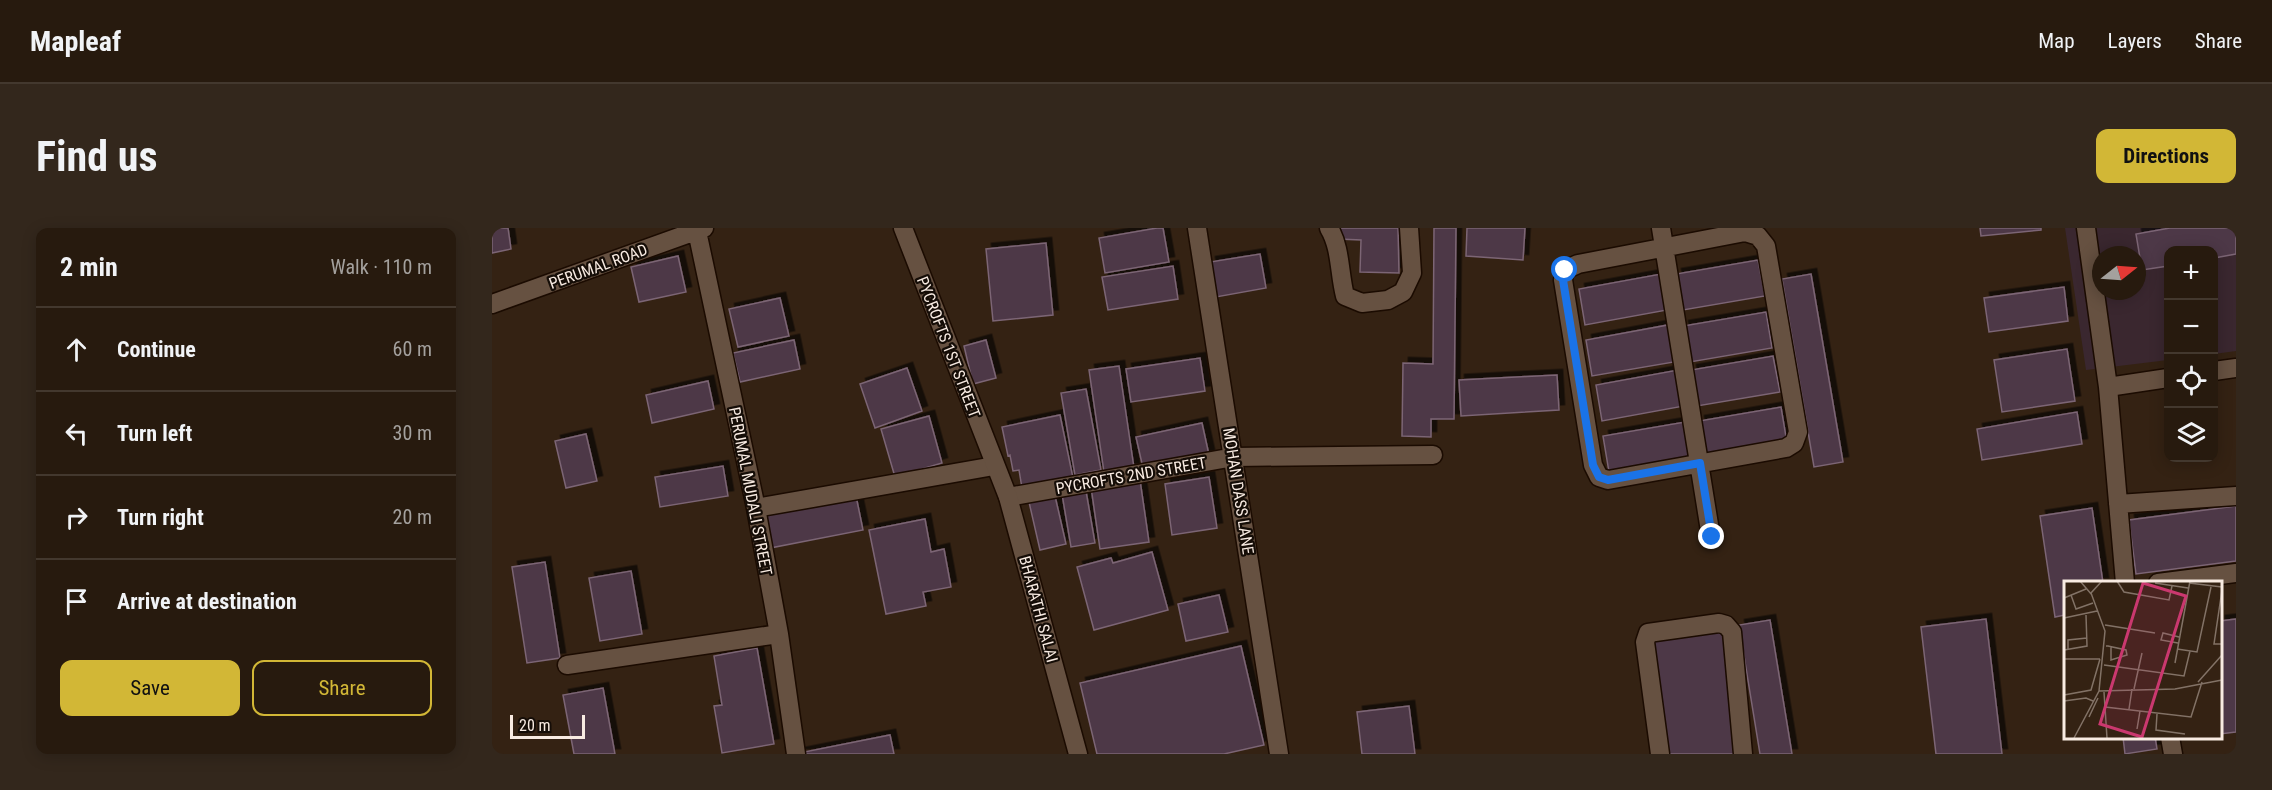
<!DOCTYPE html>
<html lang="en">
<head>
<meta charset="utf-8">
<style>
	:root { --surface:#271a0e; --page:#33271c; --text:#f1f3f6; --muted:#a4a19e; --line:#43382e; --accent:#d2b736 }
	body { margin:0; font-family:"Roboto Condensed",sans-serif; background:var(--page); color:var(--text) }
	.controls { position:absolute; right:18px; top:18px; display:grid; overflow:hidden; border-radius:12px; box-shadow:0 3px 15px #0003 }
	.controls button { width:54px; height:54px; display:grid; place-items:center; padding:0; border:0; border-bottom:2px solid var(--line); background:var(--surface); color:var(--text); font:30px sans-serif }
	.compass { position:absolute; left:1600px; top:18px; width:54px; height:54px; border-radius:50%; background:var(--surface); box-shadow:0 3px 15px #0003; rotate:73deg }
	.scale { position:absolute; left:18px; bottom:15px; width:75px; box-sizing:border-box; padding-left:6px; border:3px solid #f8ebe2; border-top:0; font-size:16px; line-height:21px; white-space:nowrap; color:#f8ebe2; -webkit-text-stroke:4px #150d07; paint-order:stroke }
	.stop { position:absolute; width:18px; height:18px; margin:-14px; border:4px solid #1a73e8; border-radius:50%; background:#fff }
	.stop.end { background:#1a73e8; border-color:#fff; box-shadow:0 2px 6px #0008 }
	.list { margin:0; padding:0; list-style:none }
	h2 { display:flex; justify-content:space-between; align-items:center; height:78px; margin:0; padding:0 24px; font-size:26px }
	h2 small { font-size:20px; font-weight:400; color:var(--muted) }
	.list li { display:grid; grid-template-columns:39px 1fr auto; gap:18px; align-items:center; box-sizing:border-box; height:84px; padding:0 24px; border-top:2px solid var(--line) }
	.list b { display:block; font-size:22px; white-space:nowrap }
	.list em { font-size:20px; font-style:normal; color:var(--muted) }
	.actions { display:flex; gap:12px; padding:18px 24px }
	.actions a { flex:1; padding:14px 0; border:2px solid var(--accent); border-radius:12px; text-align:center; font-size:21px; color:var(--accent) }
	.actions .main { background:var(--accent); color:#111 }
	.icon { flex:none; width:33px; height:33px; fill:none; stroke:currentColor; stroke-width:2; stroke-linecap:round; stroke-linejoin:round }
	.map { position:relative; flex:none; width:1744px; height:526px; overflow:hidden; border-radius:12px }
	header { display:flex; align-items:center; gap:36px; box-sizing:border-box; height:84px; padding:0 30px; background:var(--surface); border-bottom:2px solid var(--line) }
	header strong { font-size:28px }
	nav { display:flex; gap:33px; margin-inline-start:auto; font-size:21px }
	.intro { display:flex; align-items:center; justify-content:space-between; box-sizing:border-box; height:144px; padding:0 36px }
	h1 { margin:0; font-size:42px }
	.button { padding:15px 27px; border-radius:12px; background:var(--accent); color:#111; font-size:21px; font-weight:700 }
	main { display:flex; gap:36px; padding:0 36px }
	aside { flex:1; background:var(--surface); border-radius:12px; box-shadow:0 3px 15px #0003 }
	.map>svg:first-child { display:block }
	.commercial { fill:#3a272f; fill-rule:evenodd }
	.building { fill:#4d3846; stroke:#7c6575; stroke-width:1.5; filter:url(#shadow) }
	.lines { fill:none; stroke-linecap:round; stroke-linejoin:round }
	.minor-casing { stroke:#1b0b01; stroke-width:21 }
	.tertiary-casing { stroke:#1b0b01; stroke-width:21 }
	.minor { stroke:#665141; stroke-width:18 }
	.tertiary { stroke:#665141; stroke-width:18 }
	.route { stroke:#1a73e8; stroke-width:8 }
	.labels { text-anchor:middle; stroke-width:4.5; stroke-linejoin:round; paint-order:stroke }
	.street-label { font-size:16px; fill:#f8ebe2; stroke:#150d07 }
	.inset-road { fill:none; stroke:#827266; stroke-width:1.5 }
	.view { fill:#ca386f; fill-opacity:0.15; stroke:#ca386f; stroke-width:3 }
	.inset-edge { fill:none; stroke:#f8ebe2; stroke-width:3 }
</style>
</head>
<body>
<header>
<strong>Mapleaf</strong>
<nav><a>Map</a><a>Layers</a><a>Share</a></nav>
</header>
<div class="intro"><h1>Find us</h1><a class="button">Directions</a></div>
<main>
<aside>
<h2>2 min<small>Walk · 110 m</small></h2>
<ul class="list">
<li><svg class="icon" aria-label="ahead" viewBox="0 0 24 24"><path d="M12 20V5M6 11l6-6 6 6"/></svg><div><b>Continue</b></div><em>60 m</em></li>
<li><svg class="icon" aria-label="left" viewBox="0 0 24 24"><path d="M17 20v-9H6M10 6l-5 5 5 5"/></svg><div><b>Turn left</b></div><em>30 m</em></li>
<li><svg class="icon" aria-label="right" viewBox="0 0 24 24"><path d="M7 20v-9h11M14 6l5 5-5 5"/></svg><div><b>Turn right</b></div><em>20 m</em></li>
<li><svg class="icon" aria-label="arrive" viewBox="0 0 24 24"><path d="M6 21V4h12l-3 4 3 4H6"/></svg><div><b>Arrive at destination</b></div></li>
</ul>
<div class="actions"><a class="main">Save</a><a>Share</a></div>
</aside>
<div class="map">
<svg width="1744" height="526" viewBox="0 0 1744 526">
	<defs>
		<filter id="shadow"><feDropShadow dx="5.5" dy="-5.5" stdDeviation="0" flood-color="#0009"/></filter>
	</defs>
	<rect width="100%" height="100%" fill="#342213"/>
	<path class="commercial" d="M 1573,0 L 1744,0 L 1744,123 L 1722,126 L 1722,22 L 1676,22 L 1676,132 L 1594,142 ZM 1609,27 L 1645,27 L 1645,63 L 1609,63 Z"/>
	<path class="building" d="M 0,0 L 16,0 L 19,21 L 0,25 Z
		M 665,0 L 671,0 L 677,34 L 613,45 L 607,10 Z
		M 847,0 L 906,0 L 907,45 L 868,44 L 869,12 L 846,11 Z
		M 942,0 L 964,0 L 962,191 L 939,191 L 939,209 L 910,208 L 911,135 L 941,136 Z
		M 975,0 L 1033,0 L 1031,32 L 974,28 Z
		M 1488,0 L 1549,0 L 1549,2 L 1489,8 Z
		M 1678,0 L 1744,0 L 1744,26 L 1722,30 L 1722,22 L 1676,22 L 1676,38 L 1650,42 L 1644,6 Z
		M 554,15 L 561,87 L 501,93 L 494,21 Z
		M 768,26 L 774,60 L 724,69 L 718,34 Z
		M 186,28 L 194,64 L 147,74 L 139,39 Z
		M 1266,32 L 1273,68 L 1191,82 L 1184,46 Z
		M 681,38 L 686,71 L 616,82 L 610,49 Z
		M 1169,46 L 1175,82 L 1093,97 L 1087,61 Z
		M 1319,46 L 1351,234 L 1322,239 L 1290,51 Z
		M 1572,59 L 1576,93 L 1497,104 L 1492,70 Z
		M 288,70 L 297,108 L 246,119 L 237,81 Z
		M 1274,84 L 1280,120 L 1198,134 L 1191,98 Z
		M 1176,97 L 1182,134 L 1100,148 L 1094,112 Z
		M 302,112 L 308,141 L 248,154 L 241,125 Z
		M 494,112 L 504,150 L 481,156 L 472,118 Z
		M 1575,121 L 1583,173 L 1510,184 L 1502,132 Z
		M 1281,128 L 1288,164 L 1205,178 L 1199,142 Z
		M 708,130 L 713,163 L 639,174 L 634,141 Z
		M 627,138 L 642,240 L 612,244 L 597,142 Z
		M 415,140 L 430,183 L 383,200 L 368,156 Z
		M 1186,142 L 1192,178 L 1110,193 L 1104,157 Z
		M 1065,147 L 1067,182 L 969,188 L 967,152 Z
		M 216,153 L 222,181 L 160,195 L 154,167 Z
		M 594,161 L 609,242 L 583,247 L 569,165 Z
		M 1289,179 L 1295,215 L 1213,229 L 1207,193 Z
		M 1585,184 L 1590,216 L 1490,232 L 1485,201 Z
		M 568,187 L 581,250 L 530,260 L 527,242 L 521,243 L 518,227 L 516,228 L 510,199 Z
		M 437,188 L 450,235 L 403,249 L 389,201 Z
		M 1193,194 L 1199,230 L 1117,244 L 1111,208 Z
		M 710,195 L 717,227 L 651,240 L 644,209 Z
		M 94,206 L 105,253 L 74,260 L 63,213 Z
		M 231,238 L 236,268 L 168,279 L 163,249 Z
		M 717,249 L 725,300 L 680,307 L 673,256 Z
		M 648,252 L 657,314 L 608,321 L 599,259 Z
		M 594,263 L 603,315 L 579,319 L 570,266 Z
		M 364,268 L 371,302 L 278,320 L 272,286 Z
		M 563,268 L 574,316 L 548,322 L 537,274 Z
		M 1744,278 L 1744,333 L 1644,346 L 1637,292 Z
		M 1600,280 L 1611,355 L 1573,355 L 1573,387 L 1563,389 L 1548,288 Z
		M 433,291 L 439,324 L 452,321 L 459,359 L 431,364 L 434,378 L 394,386 L 377,302 Z
		M 660,324 L 676,382 L 602,402 L 585,339 L 619,330 L 621,335 Z
		M 53,334 L 68,430 L 35,435 L 20,339 Z
		M 139,343 L 150,406 L 108,413 L 97,350 Z
		M 727,367 L 736,404 L 694,413 L 686,376 Z
		M 1494,391 L 1510,526 L 1444,526 L 1429,399 Z
		M 1744,391 L 1744,504 L 1728,506 L 1728,393 Z
		M 1278,392 L 1300,526 L 1268,526 L 1247,397 Z
		M 1232,400 L 1248,526 L 1172,526 L 1157,410 Z
		M 749,418 L 772,517 L 732,526 L 605,526 L 588,455 Z
		M 265,420 L 282,516 L 230,525 L 222,478 L 230,477 L 222,428 Z
		M 111,460 L 123,526 L 82,526 L 71,467 Z
		M 917,478 L 923,526 L 870,526 L 865,484 Z
		M 398,507 L 402,526 L 307,526 L 307,525 Z
		M 1631,509 L 1663,509 L 1665,521 L 1633,526 Z"/>
	<g class="lines">
		<g class="minor-casing">
			<path id="minor" d="M 705,0 L 787,526
				M 837,0 C 849,20 847,45 853,68 L 870,75 L 896,72 L 911,64 L 920,45 L 917,0
				M 1169,0 L 1219,309
				M 1594,0 L 1616,159 L 1633,355
				M 205,3 L 264,280 L 287,406 L 304,526
				M 1253,4 L 1266,8 L 1274,18 L 1306,204 L 1302,215 L 1294,220 L 1116,252 L 1107,249 L 1101,237 L 1071,52 L 1073,42 L 1086,36 Z
				M 0,76 L 212,0
				M 1722,143 L 1744,140
				M 1616,159 L 1676,150
				M 516,269 L 742,229 L 941,227
				M 1626,276 L 1744,268
				M 264,280 L 502,238
				M 1666,355 L 1744,345
				M 75,437 L 287,406
				M 1678,509 L 1681,526
				M 1168,526 L 1153,414 L 1156,405 L 1227,395 L 1234,397 L 1240,404 L 1251,526"/>
		</g>
		<g class="tertiary-casing">
			<path id="tertiary" d="M 411,0 L 516,269 L 586,526"/>
		</g>
		<use href="#minor" class="minor"/>
		<use href="#tertiary" class="tertiary"/>
	</g>
	<g class="lines">
		<path class="route" d="M 1073,42 L 1071,52 L 1101,237 L 1107,249 L 1116,252 L 1208,235 L 1220,309"/>
	</g>
	<g class="labels">
		<g class="street-label">
			<text transform="translate(106 38) rotate(-20)" y="6">PERUMAL ROAD</text>
			<text transform="translate(457 119) rotate(69)" y="6">PYCROFTS 1ST STREET</text>
			<text transform="translate(639 247) rotate(-10)" y="6">PYCROFTS 2ND STREET</text>
			<text transform="translate(259 263) rotate(79)" y="6">PERUMAL MUDALI STREET</text>
			<text transform="translate(747 263) rotate(81)" y="6">MOHAN DASS LANE</text>
			<text transform="translate(547 381) rotate(75)" y="6">BHARATHI SALAI</text>
		</g>
	</g>
	<g transform="translate(1572 353)">
		<rect width="158" height="158" fill="#342213"/>
		<path class="inset-road" d="M 16,0 L 28,14M 53,0 L 60,11 L 105,19 L 108,5M 91,2 L 124,7M 125,2 L 158,6M 158,9 L 150,63 L 158,63M 7,14 L 12,28 L 29,22M 0,17 L 22,8M 0,37 L 33,30M 41,44 L 91,52M 114,62 L 97,59 L 99,52 L 115,56M 42,65 L 44,65 L 62,69 L 63,74 L 47,79 L 47,66M 113,68 L 133,71 L 147,6M 0,69 L 23,65 L 22,34M 4,69 L 4,59 L 23,57M 0,78 L 36,78M 111,82 L 126,0M 40,84 L 120,95 L 126,70M 134,101 L 158,74M 70,108 L 78,72M 35,110 L 111,108 L 158,99M 40,111 L 43,157M 0,114 L 27,109 L 36,78M 0,120 L 22,117 L 29,120M 41,126 L 127,136 L 138,101M 65,128 L 68,108M 93,133 L 92,149 L 121,153M 25,136 L 34,117M 73,148 L 76,130M 10,157 L 35,110 L 41,50 L 27,12 L 38,0"/>
		<path class="view" d="M 79,2 L 122,15 L 78,156 L 36,143 Z"/>
		<rect width="158" height="158" class="inset-edge"/>
	</g>
</svg>
<div class="controls">
<button>+</button>
<button>−</button>
<button><svg class="icon" aria-label="locate" viewBox="0 0 24 24"><circle cx="12" cy="12" r="6"/><path d="M12 2v4M12 18v4M2 12h4M18 12h4"/></svg></button>
<button><svg class="icon" aria-label="layers" viewBox="0 0 24 24"><path d="M12 4l9 5-9 5-9-5zM3 14l9 5 9-5"/></svg></button>
</div>
<svg class="compass" viewBox="-18 -18 36 36"><path d="M0-13l5 13h-10z" fill="#e53935"/><path d="M0 13l5-13h-10z" fill="#a4a19e"/></svg>
<div class="scale">20 m</div>
<div class="stop" style="left:1073px;top:42px"></div>
<div class="stop end" style="left:1220px;top:309px"></div>
</div>
</main>
</body>
</html>
